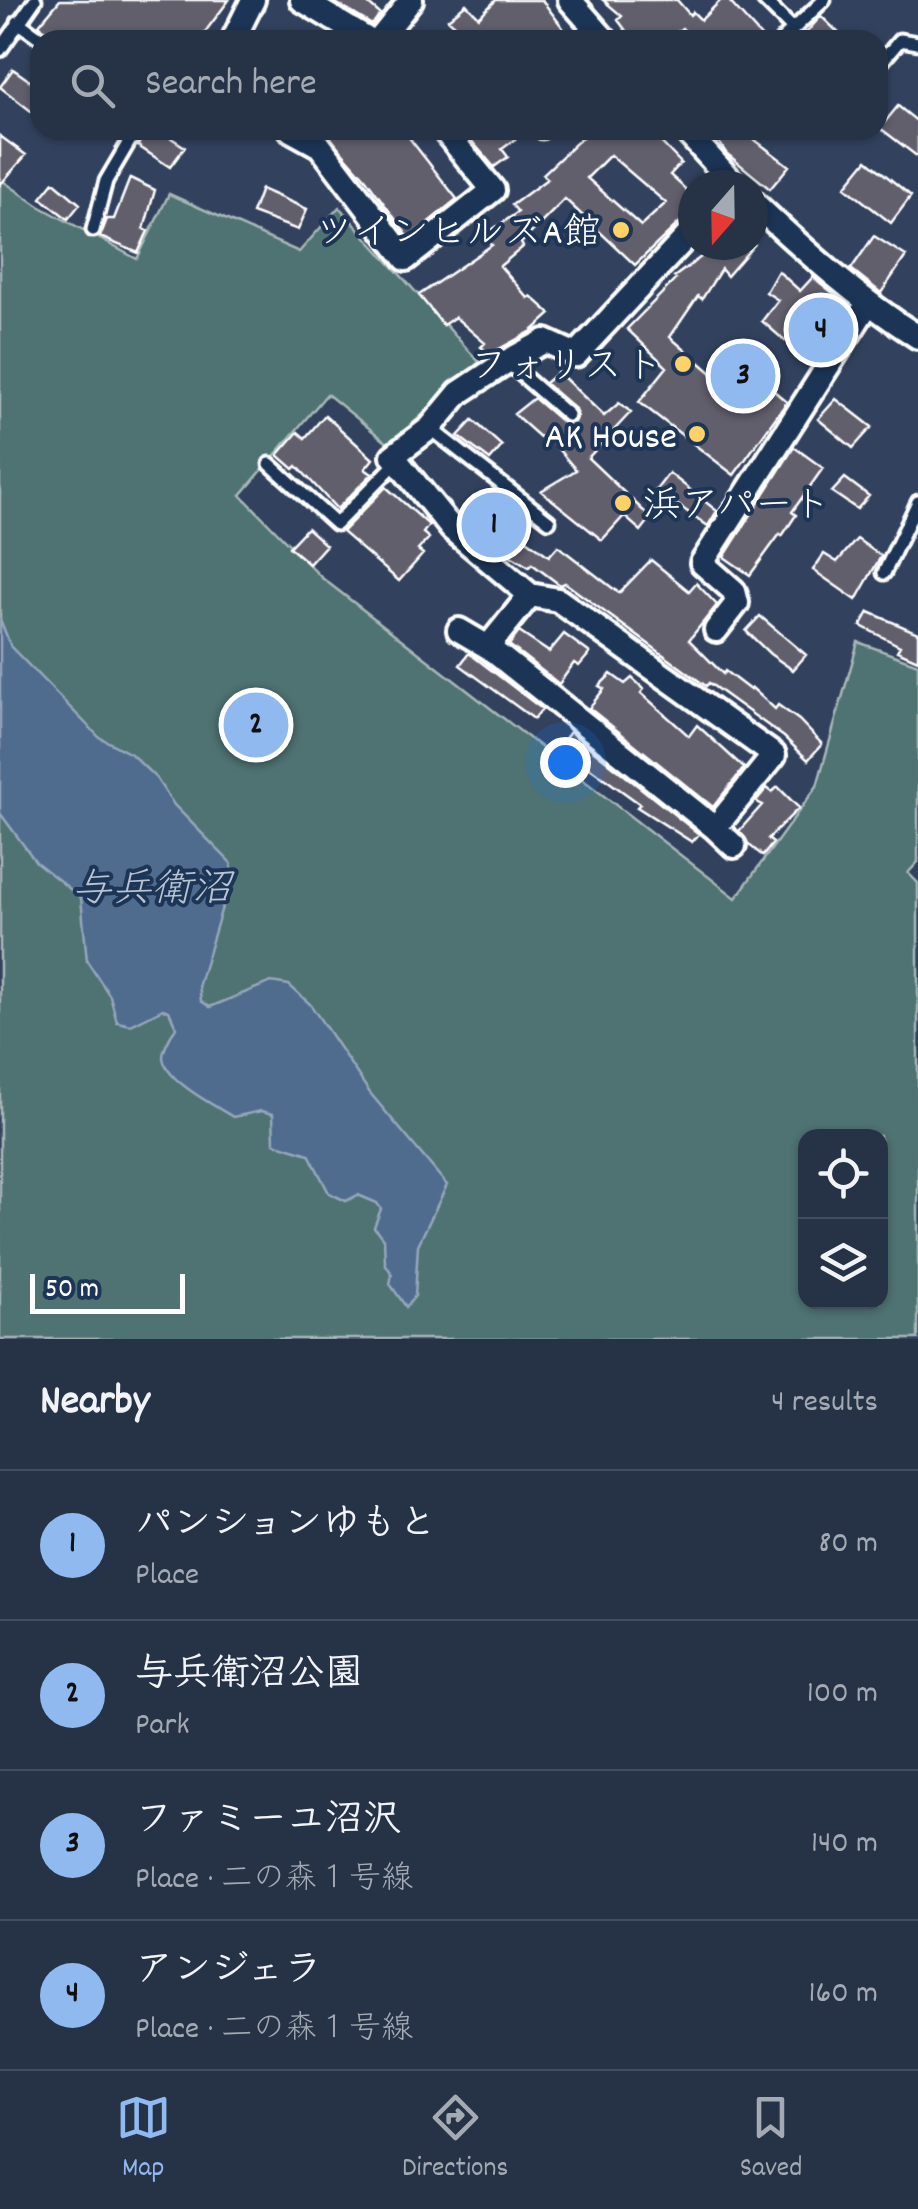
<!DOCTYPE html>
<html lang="en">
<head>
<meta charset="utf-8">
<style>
	:root { --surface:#263246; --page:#2e3a4d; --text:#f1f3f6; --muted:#a4aab3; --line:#424d5f; --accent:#90b9f0 }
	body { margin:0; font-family:Dekko,"Klee One",sans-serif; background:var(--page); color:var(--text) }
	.controls { position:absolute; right:30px; bottom:30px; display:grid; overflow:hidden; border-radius:20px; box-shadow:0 2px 8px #0004 }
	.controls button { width:90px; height:90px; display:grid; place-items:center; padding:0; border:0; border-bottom:2px solid var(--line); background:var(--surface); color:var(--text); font:50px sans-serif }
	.compass { position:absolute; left:678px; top:170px; width:90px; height:90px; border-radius:50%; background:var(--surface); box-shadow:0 2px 8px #0004; rotate:200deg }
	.scale { position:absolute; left:30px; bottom:25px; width:155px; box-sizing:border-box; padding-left:10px; border:5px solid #fff; border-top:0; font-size:28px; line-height:35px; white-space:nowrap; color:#fff; -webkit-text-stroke:8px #1d3557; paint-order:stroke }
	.you { position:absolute; left:565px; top:762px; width:35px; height:35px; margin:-25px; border:8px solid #fff; border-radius:50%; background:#1a73e8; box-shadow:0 0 0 15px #1a73e833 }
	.badge { display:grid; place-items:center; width:65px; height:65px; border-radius:50%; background:var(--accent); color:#111; font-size:32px; font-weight:700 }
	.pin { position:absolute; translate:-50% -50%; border:5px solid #fff; box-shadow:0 2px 10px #0006 }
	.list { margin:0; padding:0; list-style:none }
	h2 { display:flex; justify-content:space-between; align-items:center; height:130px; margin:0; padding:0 40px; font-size:42px }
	h2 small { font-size:32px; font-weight:400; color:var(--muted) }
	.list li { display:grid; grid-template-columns:65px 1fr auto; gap:30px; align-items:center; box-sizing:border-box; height:150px; padding:0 40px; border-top:2px solid var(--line) }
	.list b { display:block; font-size:38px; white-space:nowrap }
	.list p { margin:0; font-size:32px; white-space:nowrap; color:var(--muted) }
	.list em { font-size:32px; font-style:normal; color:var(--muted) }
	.icon { flex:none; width:55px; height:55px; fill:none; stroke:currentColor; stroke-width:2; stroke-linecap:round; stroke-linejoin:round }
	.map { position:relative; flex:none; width:918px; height:1339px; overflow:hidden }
	.search { position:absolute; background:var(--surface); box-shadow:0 2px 8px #0004; left:30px; right:30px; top:30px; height:110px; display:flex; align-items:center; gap:25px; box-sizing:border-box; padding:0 35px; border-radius:30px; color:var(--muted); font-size:38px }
	.sheet { height:730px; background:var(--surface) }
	nav { display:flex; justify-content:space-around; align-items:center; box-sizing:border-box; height:140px; border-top:2px solid var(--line); background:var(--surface); font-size:28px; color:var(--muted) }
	nav a { display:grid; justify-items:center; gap:5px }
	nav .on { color:var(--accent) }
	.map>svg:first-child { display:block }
	.green { fill:#507272; stroke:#a8b8b8; stroke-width:2.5; fill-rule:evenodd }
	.water { fill:#506c8f; stroke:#96a7bc; stroke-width:2.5 }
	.building { fill:#625f6d; stroke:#fff; stroke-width:2.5; fill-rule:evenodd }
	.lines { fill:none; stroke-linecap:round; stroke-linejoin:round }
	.lane-casing { stroke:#fff; stroke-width:19 }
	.street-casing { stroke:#fff; stroke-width:30 }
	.lane { stroke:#1d3557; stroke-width:11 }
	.street { stroke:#1d3557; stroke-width:22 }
	.poi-dot { fill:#ffd166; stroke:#1d3557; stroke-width:4 }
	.labels { text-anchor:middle; stroke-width:8; stroke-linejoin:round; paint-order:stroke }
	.poi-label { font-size:38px; fill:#fff; stroke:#1d3557; text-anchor:end }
	.water-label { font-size:40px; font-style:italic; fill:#b9c4d2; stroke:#1d3557 }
</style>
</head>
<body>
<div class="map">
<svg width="918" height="1339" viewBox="0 0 918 1339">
	<rect width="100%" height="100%" fill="#32425e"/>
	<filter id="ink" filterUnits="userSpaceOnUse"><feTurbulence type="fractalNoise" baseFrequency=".01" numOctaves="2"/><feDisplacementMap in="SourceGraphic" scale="20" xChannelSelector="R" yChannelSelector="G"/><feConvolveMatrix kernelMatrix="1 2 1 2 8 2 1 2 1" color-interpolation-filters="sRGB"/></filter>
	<g filter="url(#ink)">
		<path class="green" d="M 0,179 L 39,206 L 137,259 L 169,194 L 299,252 L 339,207 L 479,362 L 390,445 L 327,394 L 241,495 L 322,578 L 736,898 L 817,786 L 858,642 L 918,664 L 918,862 L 908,873 L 918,883 L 918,1339 L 0,1339 ZM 806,1136 L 880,1136 L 880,1302 L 806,1302 Z"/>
		<path class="water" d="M 0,619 L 11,647 L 99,737 L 131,754 L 156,778 L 174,805 L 231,863 L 232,874 L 199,984 L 201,1001 L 210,1007 L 271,982 L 289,985 L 310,1004 L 370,1093 L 447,1185 L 418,1245 L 415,1296 L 406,1307 L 390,1284 L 392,1274 L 385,1263 L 384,1240 L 374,1227 L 381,1209 L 377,1203 L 358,1195 L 346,1201 L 329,1193 L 309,1154 L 274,1143 L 273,1114 L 261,1111 L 233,1117 C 214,1105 163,1080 163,1056 C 164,1046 171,1036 176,1027 L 169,1011 L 163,1009 L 131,1025 L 117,1022 L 110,996 L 87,961 L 81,898 L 36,862 L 0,813 Z"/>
		<path class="building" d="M 60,0 L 229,0 L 199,40 L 107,40 L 93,31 L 87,40 L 55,40 L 39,25 Z
			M 331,0 L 364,0 L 380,14 L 372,25 Z
			M 496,0 L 542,0 L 572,40 L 472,40 L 448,19 L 466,4 L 479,17 Z
			M 603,0 L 677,0 L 690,15 L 693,12 L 701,20 L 721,0 L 728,0 L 764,40 L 693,40 L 682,28 L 667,40 L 633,40 L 618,20 L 622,16 Z
			M 821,16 L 846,40 L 800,40 Z
			M 13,69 L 40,88 L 40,118 L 0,87 Z
			M 898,106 L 918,122 L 918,157 L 880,128 Z
			M 145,130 L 159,130 L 185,147 L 170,167 L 138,146 Z
			M 323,130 L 403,130 L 457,199 L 409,238 L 366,179 Z
			M 482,130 L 528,130 L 502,149 L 508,157 L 494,167 L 470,139 Z
			M 590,130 L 649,130 L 681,163 L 670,175 L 693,196 L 693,214 L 682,220 L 635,265 L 565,199 L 521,243 L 523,247 L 500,266 L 528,298 L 531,296 L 551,314 L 532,331 L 490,354 L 481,347 L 485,343 L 455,317 L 443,325 L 419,295 L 492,245 L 483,236 L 518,212 L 512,205 L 547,179 L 543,174 ZM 610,155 L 666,203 L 641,226 L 587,178 Z
			M 711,130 L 742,130 L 789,166 L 770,189 L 726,153 Z
			M 0,136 L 26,155 L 0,185 Z
			M 867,160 L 911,196 L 891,223 L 845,187 Z
			M 130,178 L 155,190 L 144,229 L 148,231 L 138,253 L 100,237 L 107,219 L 114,219 Z
			M 54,182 L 80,204 L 68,219 L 41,198 Z
			M 261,189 L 307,209 L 298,230 L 252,213 Z
			M 874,236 L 906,256 L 881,293 L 851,269 Z
			M 700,245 L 754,245 L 727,276 L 721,269 L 702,299 L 698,296 L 670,337 L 721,381 L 746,354 L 765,371 L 759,378 L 787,402 L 734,475 L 639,402 L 667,367 L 627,329 L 676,279 L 674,277 L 705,254 L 698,247 Z
			M 778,271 L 800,291 L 813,277 L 849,306 L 822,348 L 795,328 L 785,341 L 762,321 L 778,300 L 766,292 Z
			M 558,372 L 604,416 L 619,403 L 631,412 L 588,458 L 651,518 L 641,531 L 624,516 L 602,540 L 541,491 L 576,470 L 546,435 L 542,439 L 514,414 L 534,398 L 563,423 L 574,422 L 577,416 L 575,409 L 545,383 Z
			M 836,399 L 872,427 L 853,448 L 818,419 Z
			M 325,415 L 373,459 L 365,469 L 372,474 L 337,509 L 297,466 L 294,469 L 278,455 L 298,432 L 305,438 Z
			M 473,420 L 502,446 L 490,460 L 458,436 Z
			M 794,447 L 823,468 L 792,512 L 796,515 L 782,536 L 780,534 L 750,575 L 724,557 Z
			M 669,473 L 717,511 L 708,526 L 656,490 Z
			M 845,478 L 869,496 L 857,509 L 832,492 Z
			M 386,487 L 429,525 L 423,533 L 429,538 L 418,550 L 423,554 L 399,581 L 342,532 Z
			M 492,498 L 522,518 L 513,530 L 549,556 L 558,546 L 619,593 L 651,560 L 689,591 L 696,583 L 717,605 L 689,640 L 723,674 L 725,671 L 750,690 L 752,688 L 775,709 L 778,705 L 799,720 L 822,744 L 808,760 L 784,737 L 709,683 L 706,686 L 565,583 L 560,585 L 532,564 L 529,567 L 498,548 L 471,525 Z
			M 307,528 L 326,545 L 309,564 L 289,547 Z
			M 857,539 L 881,556 L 856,600 L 813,570 L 824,554 L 837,562 Z
			M 869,612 L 918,633 L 918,660 L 897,651 L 900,646 L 861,626 Z
			M 760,616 L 806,655 L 793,670 L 770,654 L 746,631 Z
			M 519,632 L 549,652 L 564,634 L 590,653 L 579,666 L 574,663 L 559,684 L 509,645 Z
			M 469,653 L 542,709 L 534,719 L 460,665 Z
			M 611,674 L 625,684 L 632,678 L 644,689 L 641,693 L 689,736 L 697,725 L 744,768 L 713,807 L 589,708 L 604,689 L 599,686 Z
			M 570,732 L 699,834 L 692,842 L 637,807 L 640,804 L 576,758 L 582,751 L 564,740 Z
			M 778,787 L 799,808 L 768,839 L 773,843 L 763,856 L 749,845 L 739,831 L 762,805 L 756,801 L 767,788 L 772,792 Z"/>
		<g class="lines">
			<g class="lane-casing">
				<path id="lane" d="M 764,0 L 793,29
					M 18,22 L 43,40
					M 782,40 L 824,0
					M 0,50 L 35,0
					M 878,66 L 900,40 L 918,43
					M 542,132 L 544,130
					M 93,230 L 106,181 L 136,130
					M 507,362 L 568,415
					M 430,428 L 549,521
					M 270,464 L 336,524 L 398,461
					M 884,573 L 918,502"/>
			</g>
			<g class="street-casing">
				<path id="street" d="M 302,0 L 368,40
					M 570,0 L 605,40
					M 233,40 L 253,0
					M 379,40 L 411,0
					M 291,130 L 320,146 L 406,259 L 493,190 L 444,130
					M 685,130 L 735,185
					M 753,202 C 806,252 857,298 918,337
					M 530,595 L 488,647 L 715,828 L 774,755 L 558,600 L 530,595 L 452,529 L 393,456 L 430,428 L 459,393 L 506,362 L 545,341 L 576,355 L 693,230
					M 459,630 L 488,647
					M 716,630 L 737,603 L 734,591 L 702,563 L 867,305
					M 715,828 L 734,846"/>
			</g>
			<use href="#lane" class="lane"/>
			<use href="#street" class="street"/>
		</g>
	</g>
	<g class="poi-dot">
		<circle cx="621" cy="230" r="10"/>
		<circle cx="683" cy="364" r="10"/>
		<circle cx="697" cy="434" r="10"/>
		<circle cx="623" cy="503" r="10"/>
	</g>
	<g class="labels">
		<g class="poi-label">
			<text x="601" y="243">ツインヒルズA館</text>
			<text x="663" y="377">フォリスト</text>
			<text x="677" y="447">AK House</text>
			<text x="643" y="516" text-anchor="start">浜アパート</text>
		</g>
		<g class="water-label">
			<text x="152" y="900">与兵衛沼</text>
		</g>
	</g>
</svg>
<div class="controls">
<button><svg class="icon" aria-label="locate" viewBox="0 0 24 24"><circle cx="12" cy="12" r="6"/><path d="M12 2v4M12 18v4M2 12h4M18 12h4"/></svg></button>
<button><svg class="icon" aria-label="layers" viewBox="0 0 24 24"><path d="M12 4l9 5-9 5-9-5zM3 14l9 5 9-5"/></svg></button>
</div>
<svg class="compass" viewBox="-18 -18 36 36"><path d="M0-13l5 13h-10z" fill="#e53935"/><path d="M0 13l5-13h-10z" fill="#a4aab3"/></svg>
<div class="scale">50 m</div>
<div class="you"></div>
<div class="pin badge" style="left:494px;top:525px">1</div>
<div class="pin badge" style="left:256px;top:725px">2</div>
<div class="pin badge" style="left:743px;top:376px">3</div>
<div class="pin badge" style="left:821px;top:330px">4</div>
<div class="search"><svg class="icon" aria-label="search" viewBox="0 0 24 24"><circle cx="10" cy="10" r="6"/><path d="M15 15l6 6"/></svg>Search here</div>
</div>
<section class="sheet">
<h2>Nearby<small>4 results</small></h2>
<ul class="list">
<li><span class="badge">1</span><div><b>パンションゆもと</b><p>Place</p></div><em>80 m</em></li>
<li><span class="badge">2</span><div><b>与兵衛沼公園</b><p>Park</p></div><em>100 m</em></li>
<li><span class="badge">3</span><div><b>ファミーユ沼沢</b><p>Place · 二の森１号線</p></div><em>140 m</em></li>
<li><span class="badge">4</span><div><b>アンジェラ</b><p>Place · 二の森１号線</p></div><em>160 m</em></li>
</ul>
</section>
<nav>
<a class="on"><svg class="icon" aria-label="map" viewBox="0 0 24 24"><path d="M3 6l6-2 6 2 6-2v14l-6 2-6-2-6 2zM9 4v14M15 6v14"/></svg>Map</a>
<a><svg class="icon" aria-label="directions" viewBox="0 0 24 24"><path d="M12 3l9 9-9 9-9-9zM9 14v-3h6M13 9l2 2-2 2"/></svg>Directions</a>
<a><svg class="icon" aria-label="saved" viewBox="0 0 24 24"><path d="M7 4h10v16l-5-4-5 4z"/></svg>Saved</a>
</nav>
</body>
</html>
